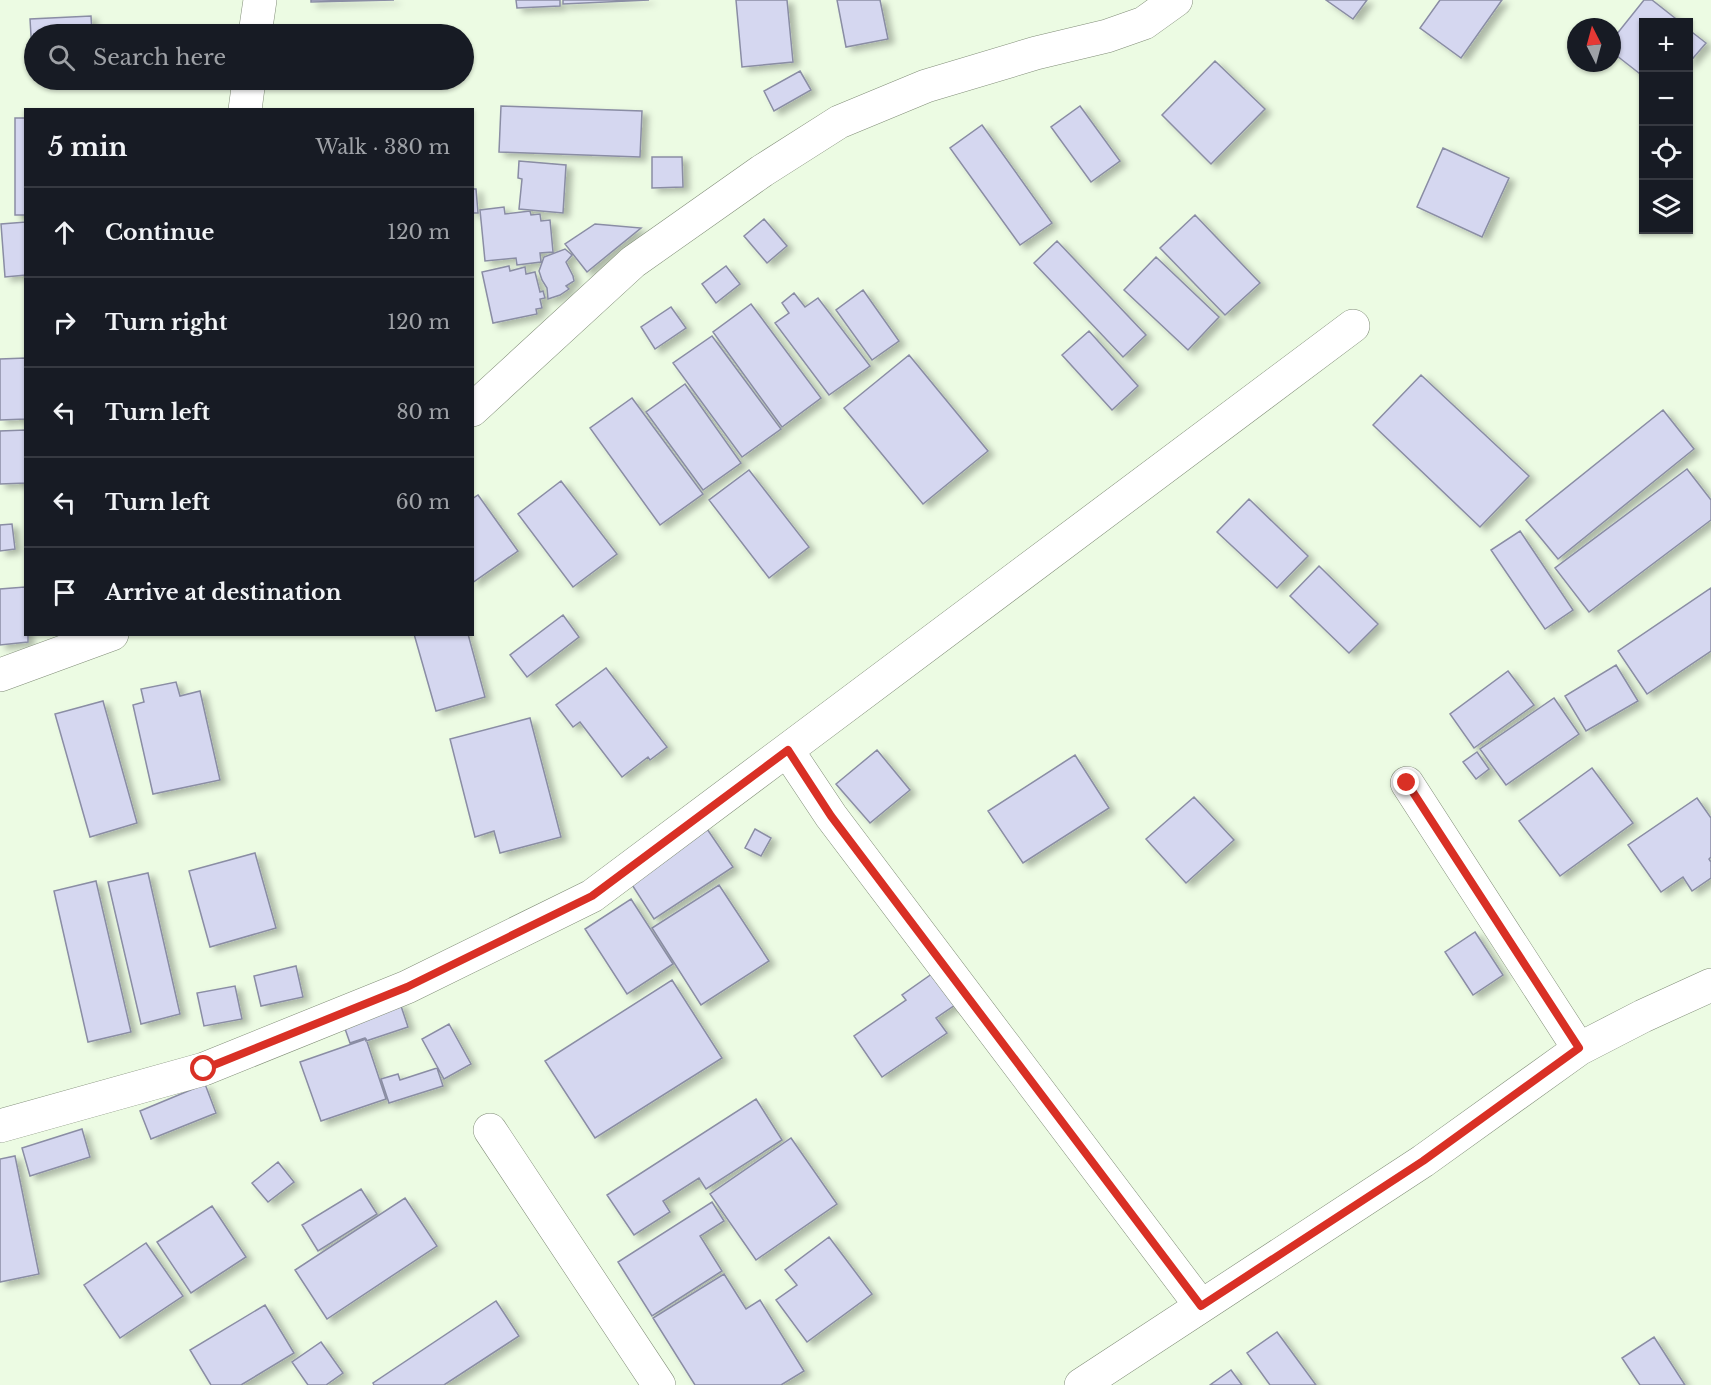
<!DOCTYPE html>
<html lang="en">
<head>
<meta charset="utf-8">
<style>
	:root { --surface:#171b24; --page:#242831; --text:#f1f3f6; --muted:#9ea1a6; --line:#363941 }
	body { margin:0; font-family:"Libre Baskerville",serif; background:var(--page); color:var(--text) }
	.controls { position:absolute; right:18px; top:18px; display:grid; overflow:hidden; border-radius:0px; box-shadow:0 2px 4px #0004 }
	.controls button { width:54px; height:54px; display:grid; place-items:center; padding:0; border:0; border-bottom:2px solid var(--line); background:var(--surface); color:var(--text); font:30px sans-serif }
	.compass { position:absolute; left:1567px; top:18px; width:54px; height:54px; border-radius:50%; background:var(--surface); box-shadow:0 2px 4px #0004; rotate:354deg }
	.stop { position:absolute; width:18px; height:18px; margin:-14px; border:4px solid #d93025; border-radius:50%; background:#fff }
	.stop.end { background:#d93025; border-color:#fff; box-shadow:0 2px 6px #0008 }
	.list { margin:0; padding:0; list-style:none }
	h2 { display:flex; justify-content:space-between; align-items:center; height:78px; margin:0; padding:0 24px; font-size:26px }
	h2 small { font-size:20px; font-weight:400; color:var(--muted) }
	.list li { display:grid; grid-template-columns:39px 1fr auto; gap:18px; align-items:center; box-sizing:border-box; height:90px; padding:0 24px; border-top:2px solid var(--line) }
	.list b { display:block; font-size:22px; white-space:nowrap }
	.list em { font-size:20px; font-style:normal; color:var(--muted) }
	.icon { flex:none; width:33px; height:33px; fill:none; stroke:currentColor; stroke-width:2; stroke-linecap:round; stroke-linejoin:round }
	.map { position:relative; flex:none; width:1711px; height:1385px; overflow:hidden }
	.search { position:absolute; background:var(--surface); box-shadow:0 2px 4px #0004; left:24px; top:24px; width:450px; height:66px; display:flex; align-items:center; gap:15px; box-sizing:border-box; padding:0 21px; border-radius:33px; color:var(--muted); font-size:22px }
	.panel { position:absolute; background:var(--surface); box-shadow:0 2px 4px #0004; left:24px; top:108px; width:450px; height:528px; border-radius:0px }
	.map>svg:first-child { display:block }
	.building { fill:#d5d7f0; stroke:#8a8da4; stroke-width:1.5; filter:url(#shadow) }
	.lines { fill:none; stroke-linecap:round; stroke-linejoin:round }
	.street-casing { stroke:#818d78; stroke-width:34 }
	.street { stroke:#fff; stroke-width:33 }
	.route { stroke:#d93025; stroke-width:8 }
</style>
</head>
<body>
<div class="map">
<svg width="1711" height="1385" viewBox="0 0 1711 1385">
	<defs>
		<filter id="shadow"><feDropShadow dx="6" dy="4" stdDeviation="3" flood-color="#0004"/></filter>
	</defs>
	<rect width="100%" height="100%" fill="#ecfbe3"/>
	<path class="building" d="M 311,0 L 394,0 L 311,2 Z
		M 516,0 L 560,0 L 560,6 L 517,8 Z
		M 563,0 L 649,0 L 563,4 Z
		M 736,0 L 787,0 L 793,62 L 742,67 Z
		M 837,0 L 880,0 L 888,39 L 846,47 Z
		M 1326,0 L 1367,0 L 1353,19 Z
		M 1440,0 L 1502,0 L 1461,58 L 1420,28 Z
		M 1644,0 L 1652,0 L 1680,22 L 1644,22 L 1644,77 L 1612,52 L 1612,40 Z
		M 91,16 L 92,34 L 34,34 L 34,69 L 33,69 L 30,19 Z
		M 1688,29 L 1706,43 L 1688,64 Z
		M 1215,61 L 1265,109 L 1211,164 L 1162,115 Z
		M 800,71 L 811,90 L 774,111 L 764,91 Z
		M 501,106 L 642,111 L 640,157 L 499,152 Z
		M 1080,106 L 1120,161 L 1091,182 L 1051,127 Z
		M 15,118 L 26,118 L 26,215 L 15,215 Z
		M 982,125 L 1052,223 L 1020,245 L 950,148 Z
		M 1443,148 L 1509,178 L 1482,237 L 1417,207 Z
		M 652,157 L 682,157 L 683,187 L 652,188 Z
		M 519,161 L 566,165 L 563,213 L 519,209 L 522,179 L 518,178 Z
		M 472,189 L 476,189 L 478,213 L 472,213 Z
		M 504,207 L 505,214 L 530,211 L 531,215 L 540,214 L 541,221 L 550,220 L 553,252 L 540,253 L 541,262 L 517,265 L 516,258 L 485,261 L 480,210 Z
		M 1195,215 L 1260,283 L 1225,315 L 1160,248 Z
		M 764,219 L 787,246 L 767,263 L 744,236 Z
		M 26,222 L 26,275 L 5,277 L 1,224 Z
		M 595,224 L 641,228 L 587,272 L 565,244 Z
		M 1057,241 L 1146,335 L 1123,357 L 1034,263 Z
		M 565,249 L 572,255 L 566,262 L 573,276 L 574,281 L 566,286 L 569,289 L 560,295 L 548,299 L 547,288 L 542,280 L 539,271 L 544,257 Z
		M 1156,257 L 1219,317 L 1188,350 L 1124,290 Z
		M 509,266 L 510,271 L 525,267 L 526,274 L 535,272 L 540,292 L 543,291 L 545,298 L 540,299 L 542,308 L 536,309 L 537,314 L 493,323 L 482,272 Z
		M 726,266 L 740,284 L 716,303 L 702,284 Z
		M 863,290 L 899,341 L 872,360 L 836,310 Z
		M 794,293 L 805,307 L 818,298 L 870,366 L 829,395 L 775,323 L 789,313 L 782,303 Z
		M 751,304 L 821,398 L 782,427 L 713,332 Z
		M 671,307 L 686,328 L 655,349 L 641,327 Z
		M 1089,331 L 1138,386 L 1112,410 L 1062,355 Z
		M 712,336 L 781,429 L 742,457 L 673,363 Z
		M 909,355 L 988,451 L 923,504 L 844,408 Z
		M 26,358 L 26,419 L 0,420 L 0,359 Z
		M 1421,375 L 1529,476 L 1480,527 L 1373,425 Z
		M 685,384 L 741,463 L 703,490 L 646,412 Z
		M 632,398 L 703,494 L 660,525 L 590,428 Z
		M 1663,410 L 1694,449 L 1558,559 L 1526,520 Z
		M 26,430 L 26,483 L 0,484 L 0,431 Z
		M 1687,469 L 1711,500 L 1711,520 L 1589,612 L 1555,568 Z
		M 749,470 L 809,547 L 769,578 L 709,500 Z
		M 561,481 L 617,554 L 573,587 L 518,514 Z
		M 478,495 L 518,551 L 472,583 L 472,499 Z
		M 1249,499 L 1308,556 L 1277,588 L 1217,532 Z
		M 12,524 L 15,549 L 0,551 L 0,525 Z
		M 1520,531 L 1573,610 L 1545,629 L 1491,550 Z
		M 1319,566 L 1378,624 L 1349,653 L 1290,596 Z
		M 25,587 L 26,634 L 28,634 L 28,642 L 0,645 L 0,589 Z
		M 1711,588 L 1711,651 L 1647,694 L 1618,651 Z
		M 563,615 L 579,637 L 527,677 L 510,655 Z
		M 414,634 L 468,634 L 485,697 L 436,711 Z
		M 1616,665 L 1638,701 L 1586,731 L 1565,696 Z
		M 606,668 L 667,747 L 650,760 L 648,757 L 622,777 L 580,722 L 573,727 L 556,705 Z
		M 1508,671 L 1534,705 L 1474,748 L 1450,714 Z
		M 176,682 L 180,696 L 200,691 L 220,780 L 153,794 L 133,705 L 144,702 L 141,689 Z
		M 1554,698 L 1579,734 L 1506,785 L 1480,749 Z
		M 103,701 L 137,823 L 90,837 L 55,714 Z
		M 530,718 L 561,837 L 500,853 L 494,831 L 475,837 L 450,739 Z
		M 877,750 L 910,790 L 870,823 L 836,784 Z
		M 1477,752 L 1489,769 L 1476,779 L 1463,762 Z
		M 1075,755 L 1109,808 L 1023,863 L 988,811 Z
		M 1592,768 L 1633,823 L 1560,876 L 1519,821 Z
		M 1194,797 L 1234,840 L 1186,883 L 1146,839 Z
		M 1697,798 L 1711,818 L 1711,857 L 1709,859 L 1711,862 L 1711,878 L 1692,891 L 1683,877 L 1661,892 L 1628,845 Z
		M 705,826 L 733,867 L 654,919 L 627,877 Z
		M 755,829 L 771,838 L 761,856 L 745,848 Z
		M 255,853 L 276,928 L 210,947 L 189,871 Z
		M 148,873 L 180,1014 L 141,1024 L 108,882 Z
		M 96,881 L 131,1032 L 88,1042 L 54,891 Z
		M 719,885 L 769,961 L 701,1005 L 652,928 Z
		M 631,899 L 673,964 L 627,994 L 585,929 Z
		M 1475,932 L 1503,975 L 1473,995 L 1445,952 Z
		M 296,966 L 303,997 L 261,1006 L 254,976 Z
		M 936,971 L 958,1003 L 936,1018 L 947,1033 L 882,1077 L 854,1036 L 906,1000 L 902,995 Z
		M 672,980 L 722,1058 L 595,1138 L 545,1061 Z
		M 235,986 L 242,1019 L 204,1026 L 197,993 Z
		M 400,1003 L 408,1027 L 366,1041 L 365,1038 L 350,1043 L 343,1023 Z
		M 449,1024 L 471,1064 L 444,1079 L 422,1039 Z
		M 366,1039 L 386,1099 L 321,1121 L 300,1062 Z
		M 437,1068 L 443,1086 L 389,1103 L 381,1079 L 398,1074 L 400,1080 Z
		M 205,1084 L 216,1113 L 151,1139 L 140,1111 Z
		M 756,1099 L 782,1140 L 706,1189 L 699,1178 L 663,1201 L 670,1212 L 634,1235 L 607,1195 Z
		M 82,1129 L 90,1157 L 30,1176 L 22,1148 Z
		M 791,1138 L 837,1204 L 756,1260 L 710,1194 Z
		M 15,1156 L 39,1274 L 0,1282 L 0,1159 Z
		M 278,1162 L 294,1182 L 268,1202 L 252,1183 Z
		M 361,1189 L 377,1214 L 318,1251 L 302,1225 Z
		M 405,1198 L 437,1246 L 327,1319 L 295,1270 Z
		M 712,1202 L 724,1221 L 700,1236 L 722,1271 L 652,1316 L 618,1262 Z
		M 212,1206 L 246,1257 L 191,1293 L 157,1242 Z
		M 829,1237 L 872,1294 L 807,1342 L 776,1300 L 797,1285 L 785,1270 Z
		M 146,1243 L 183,1296 L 120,1338 L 84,1285 Z
		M 724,1274 L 746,1309 L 760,1300 L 804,1371 L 781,1385 L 695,1385 L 653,1318 Z
		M 496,1301 L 519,1336 L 444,1385 L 374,1385 L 373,1383 Z
		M 265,1305 L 294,1353 L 241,1385 L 211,1385 L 190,1350 Z
		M 1277,1332 L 1316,1385 L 1270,1385 L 1247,1353 Z
		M 1654,1337 L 1685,1385 L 1640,1385 L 1622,1358 Z
		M 321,1342 L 343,1373 L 326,1385 L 308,1385 L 292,1362 Z
		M 1231,1370 L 1242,1385 L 1210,1385 Z"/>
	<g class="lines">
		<g class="street-casing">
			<path id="street" d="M 255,34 L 260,0
				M 245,110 L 249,80
				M 472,410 L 633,262 L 762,171 L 839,122 L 926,86 L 1036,53 L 1107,36 L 1144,23 L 1176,0
				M 0,675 L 112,634
				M 787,750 L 1353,326
				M 1407,783 L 1579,1049
				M 0,1126 L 204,1069 L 407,987 L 592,896 L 787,750 L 831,816 L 1201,1306
				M 490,1130 L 659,1385
				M 1081,1385 L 1423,1161 L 1579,1049 L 1643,1016 L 1711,985"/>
		</g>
		<use href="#street" class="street"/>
	</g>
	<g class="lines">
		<path class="route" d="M 204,1069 L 407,987 L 592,896 L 788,750 L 831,816 L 1201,1306 L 1423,1161 L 1579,1048 L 1407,783"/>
	</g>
</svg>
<div class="controls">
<button>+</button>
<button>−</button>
<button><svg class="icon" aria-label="locate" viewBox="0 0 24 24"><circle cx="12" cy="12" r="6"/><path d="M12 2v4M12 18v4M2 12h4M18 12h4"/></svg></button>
<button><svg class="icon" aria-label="layers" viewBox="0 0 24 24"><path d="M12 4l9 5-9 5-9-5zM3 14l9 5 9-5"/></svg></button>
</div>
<svg class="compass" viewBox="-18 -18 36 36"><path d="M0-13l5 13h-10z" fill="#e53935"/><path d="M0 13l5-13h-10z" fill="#9ea1a6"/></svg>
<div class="stop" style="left:204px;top:1069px"></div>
<div class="stop end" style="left:1407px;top:783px"></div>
<div class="search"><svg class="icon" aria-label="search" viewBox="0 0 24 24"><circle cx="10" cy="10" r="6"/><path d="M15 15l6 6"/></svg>Search here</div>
<section class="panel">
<h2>5 min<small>Walk · 380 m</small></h2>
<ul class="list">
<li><svg class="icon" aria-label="ahead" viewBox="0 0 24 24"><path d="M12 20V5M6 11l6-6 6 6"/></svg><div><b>Continue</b></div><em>120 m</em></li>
<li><svg class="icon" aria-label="right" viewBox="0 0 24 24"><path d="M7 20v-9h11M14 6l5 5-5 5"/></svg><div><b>Turn right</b></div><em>120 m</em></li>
<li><svg class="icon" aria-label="left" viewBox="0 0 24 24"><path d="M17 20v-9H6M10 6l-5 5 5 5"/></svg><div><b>Turn left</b></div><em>80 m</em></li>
<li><svg class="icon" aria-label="left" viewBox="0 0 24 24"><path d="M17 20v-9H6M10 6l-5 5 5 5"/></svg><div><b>Turn left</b></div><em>60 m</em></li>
<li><svg class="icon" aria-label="arrive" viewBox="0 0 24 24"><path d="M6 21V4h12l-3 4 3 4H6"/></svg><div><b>Arrive at destination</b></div></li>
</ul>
</section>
</div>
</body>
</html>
